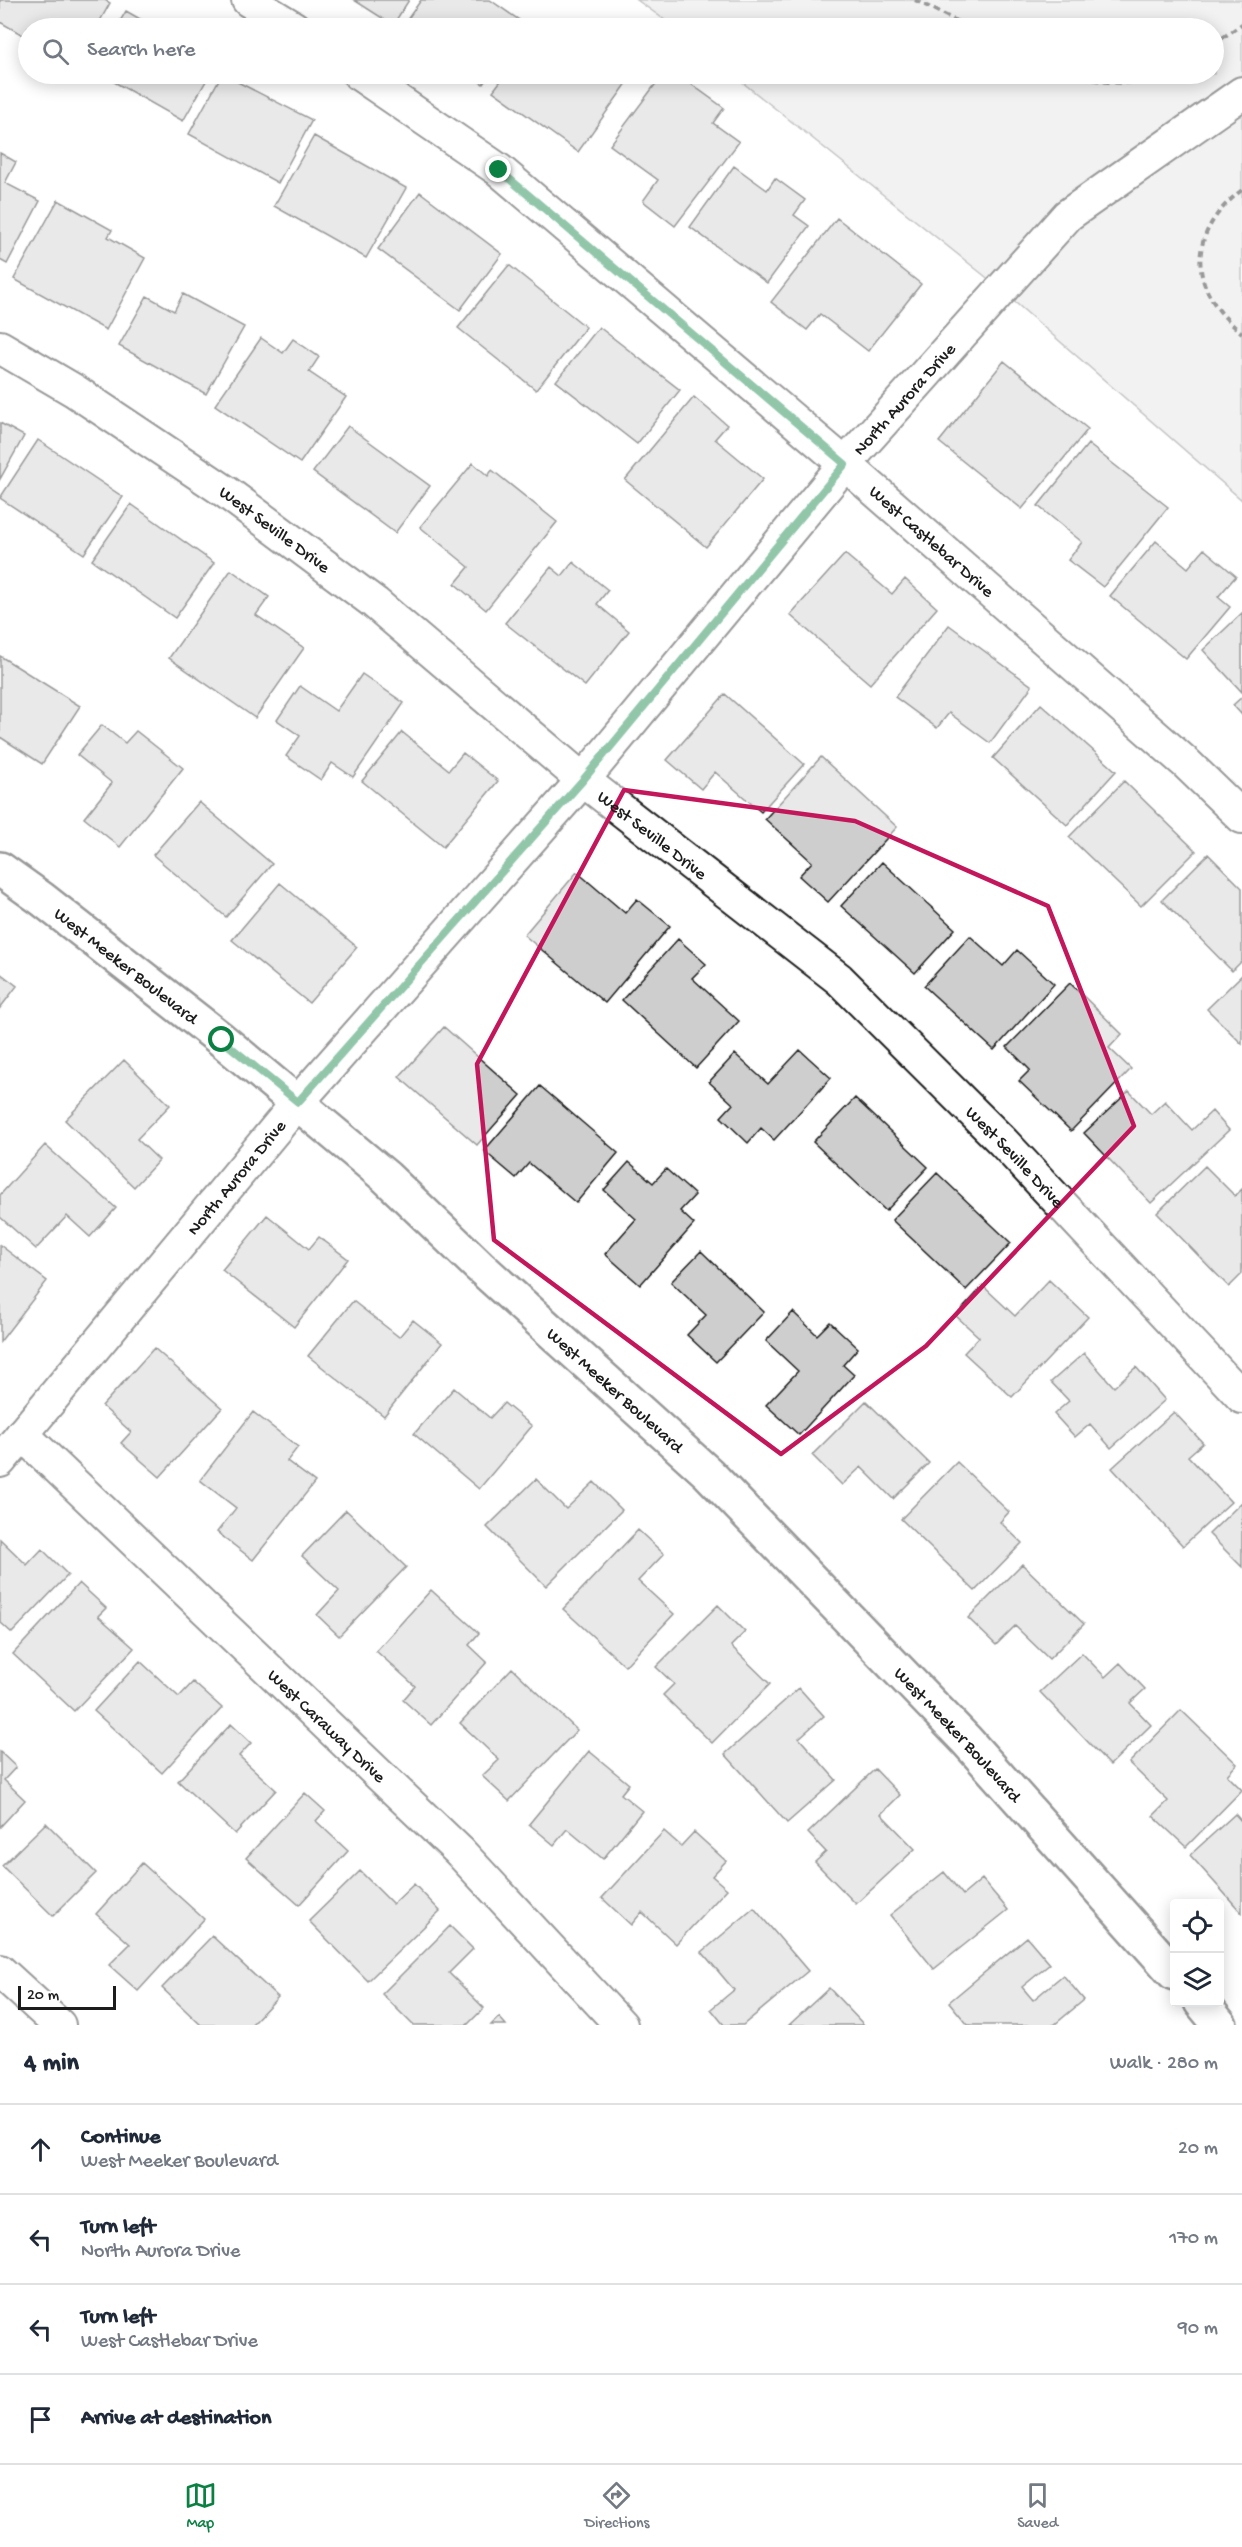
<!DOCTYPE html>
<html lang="en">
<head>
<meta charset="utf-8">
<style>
	:root { --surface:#fff; --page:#f6f6f7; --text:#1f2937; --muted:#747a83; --line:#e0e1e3; --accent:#0b8043 }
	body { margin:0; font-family:"Gochi Hand",sans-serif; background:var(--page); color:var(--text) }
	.controls { position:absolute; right:18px; bottom:18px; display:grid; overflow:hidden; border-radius:6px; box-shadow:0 3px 15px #0003 }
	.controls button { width:54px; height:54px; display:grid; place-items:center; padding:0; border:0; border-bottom:2px solid var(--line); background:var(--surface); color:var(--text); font:30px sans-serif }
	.scale { position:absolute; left:18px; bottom:15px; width:98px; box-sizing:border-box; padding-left:6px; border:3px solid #1c1c1c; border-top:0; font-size:16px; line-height:21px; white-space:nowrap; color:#1c1c1c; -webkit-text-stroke:4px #fff; paint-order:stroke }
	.stop { position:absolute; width:18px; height:18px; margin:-14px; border:4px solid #0b8043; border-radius:50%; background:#fff }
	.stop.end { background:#0b8043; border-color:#fff; box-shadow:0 2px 6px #0008 }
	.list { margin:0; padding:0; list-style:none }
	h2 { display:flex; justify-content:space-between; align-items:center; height:78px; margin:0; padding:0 24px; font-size:26px }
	h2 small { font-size:20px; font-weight:400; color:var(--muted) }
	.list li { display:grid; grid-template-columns:39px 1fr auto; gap:18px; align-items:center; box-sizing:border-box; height:90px; padding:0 24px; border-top:2px solid var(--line) }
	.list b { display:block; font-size:22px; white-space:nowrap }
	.list p { margin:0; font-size:20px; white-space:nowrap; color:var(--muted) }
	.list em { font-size:20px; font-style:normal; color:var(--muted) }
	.icon { flex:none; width:33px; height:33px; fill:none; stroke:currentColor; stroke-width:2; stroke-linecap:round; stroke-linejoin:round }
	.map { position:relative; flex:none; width:1242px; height:2025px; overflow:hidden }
	.search { position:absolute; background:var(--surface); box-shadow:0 3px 15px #0003; left:18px; right:18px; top:18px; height:66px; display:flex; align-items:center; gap:15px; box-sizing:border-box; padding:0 21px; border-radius:33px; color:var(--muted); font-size:22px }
	.sheet { height:438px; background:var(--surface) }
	nav { display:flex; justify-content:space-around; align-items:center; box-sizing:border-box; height:84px; border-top:2px solid var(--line); background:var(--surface); font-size:16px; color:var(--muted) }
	nav a { display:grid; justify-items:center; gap:3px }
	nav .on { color:var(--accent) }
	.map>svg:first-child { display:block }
	.grass { fill:#e2e2e2; stroke:#7f7f7f; stroke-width:1.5 }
	.building { fill:#cecece; stroke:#1c1c1c; stroke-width:1.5 }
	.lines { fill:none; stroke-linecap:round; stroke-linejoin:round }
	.minor-casing { stroke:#1c1c1c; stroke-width:36 }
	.tertiary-casing { stroke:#1c1c1c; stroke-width:38 }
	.path { stroke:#1c1c1c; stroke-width:4; stroke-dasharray:6 4.5; stroke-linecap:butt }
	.minor { stroke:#fff; stroke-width:32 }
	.tertiary { stroke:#fff; stroke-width:33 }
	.route { stroke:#0b8043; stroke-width:8 }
	.marked { fill:none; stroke:#c2185b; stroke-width:4.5; stroke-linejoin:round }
	.labels { text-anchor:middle; stroke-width:6; stroke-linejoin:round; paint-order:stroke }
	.street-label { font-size:18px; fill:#1c1c1c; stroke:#fff }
</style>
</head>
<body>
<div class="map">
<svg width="1242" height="2025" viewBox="0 0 1242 2025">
	<rect width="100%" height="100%" fill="#fff"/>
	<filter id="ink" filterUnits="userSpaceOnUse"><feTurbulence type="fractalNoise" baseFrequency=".0167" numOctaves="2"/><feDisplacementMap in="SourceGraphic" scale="12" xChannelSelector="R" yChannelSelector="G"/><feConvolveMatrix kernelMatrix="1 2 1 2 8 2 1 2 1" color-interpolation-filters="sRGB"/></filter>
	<g filter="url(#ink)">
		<path class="grass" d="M 637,0 L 1242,0 L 1242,500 L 986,277 L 732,74 L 1214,74 L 1214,28 L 676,28 Z"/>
		<path class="building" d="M 0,0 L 105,0 L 110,3 L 96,28 L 28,28 L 28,38 L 0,22 Z
			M 354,0 L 409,0 L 393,25 Z
			M 421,0 L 490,0 L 525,24 L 522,28 L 403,28 L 402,27 Z
			M 126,11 L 156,28 L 116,28 Z
			M 100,74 L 210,74 L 183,121 Z
			M 222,74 L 312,120 L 278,183 L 189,134 Z
			M 469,74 L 490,74 L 483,84 Z
			M 506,74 L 622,74 L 630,79 L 578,152 L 493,91 Z
			M 663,74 L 677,74 L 724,108 L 713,123 L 739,142 L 675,226 L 643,201 L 658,180 L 610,145 Z
			M 314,136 L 406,188 L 366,258 L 274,206 Z
			M 0,153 L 16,162 L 5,183 L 40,201 L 7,264 L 0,260 Z
			M 734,166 L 767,190 L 775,178 L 805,200 L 794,215 L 809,226 L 767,283 L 690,227 Z
			M 420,192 L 502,254 L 460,310 L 378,249 Z
			M 58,200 L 112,230 L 108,237 L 145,258 L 106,330 L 14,279 Z
			M 837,218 L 921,284 L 868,351 L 820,314 L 807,330 L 771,302 Z
			M 509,265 L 586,327 L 536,390 L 458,328 Z
			M 183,294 L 244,327 L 206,394 L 119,346 L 147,296 L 174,311 Z
			M 599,327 L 680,390 L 637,444 L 556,381 Z
			M 261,338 L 283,353 L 293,339 L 319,357 L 309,372 L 346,397 L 300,463 L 215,405 Z
			M 1004,361 L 1088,429 L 1022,509 L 939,442 Z
			M 694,397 L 727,425 L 715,439 L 763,479 L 706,547 L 625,480 Z
			M 0,423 L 24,436 L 0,479 Z
			M 348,426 L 430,486 L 395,533 L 313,472 Z
			M 38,440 L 123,497 L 84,554 L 0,498 Z
			M 1088,444 L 1168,507 L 1103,587 L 1068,560 L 1082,542 L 1038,506 Z
			M 473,463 L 488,476 L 492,470 L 557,522 L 486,610 L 455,584 L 469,567 L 420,527 Z
			M 131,504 L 214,563 L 175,618 L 92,560 Z
			M 1156,541 L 1188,568 L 1204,549 L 1236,576 L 1218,597 L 1230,607 L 1186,659 L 1110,596 Z
			M 845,554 L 892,594 L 905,579 L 937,608 L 870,684 L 790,615 Z
			M 573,562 L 608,590 L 597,604 L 629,631 L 585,686 L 505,623 L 551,567 L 562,576 Z
			M 231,570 L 269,597 L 256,615 L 304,648 L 255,718 L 169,658 Z
			M 1242,613 L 1242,692 L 1203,650 Z
			M 949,625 L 1032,686 L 990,743 L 949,713 L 937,728 L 895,697 Z
			M 0,656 L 80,706 L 42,764 L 0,737 Z
			M 362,674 L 404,703 L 353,777 L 332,763 L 321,780 L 286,756 L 300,736 L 277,720 L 300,686 L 336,711 Z
			M 725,694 L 804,764 L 761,812 L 715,772 L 701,789 L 667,760 Z
			M 1242,697 L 1242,715 L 1233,705 Z
			M 1041,704 L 1116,771 L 1067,825 L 993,758 Z
			M 102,725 L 125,743 L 136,731 L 183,768 L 120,847 L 84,818 L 112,783 L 77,755 Z
			M 402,732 L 449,770 L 463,753 L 498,781 L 443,847 L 362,781 Z
			M 821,757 L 897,827 L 828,902 L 799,876 L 812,862 L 765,819 Z
			M 1124,781 L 1196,851 L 1141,906 L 1069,837 Z
			M 199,802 L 272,864 L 226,917 L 153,855 Z
			M 1208,854 L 1242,888 L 1242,961 L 1232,971 L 1162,900 Z
			M 882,862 L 955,929 L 915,973 L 841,906 Z
			M 577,872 L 625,913 L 637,899 L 670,926 L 605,1003 L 524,935 Z
			M 280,883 L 357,947 L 309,1003 L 232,940 Z
			M 970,936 L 1003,966 L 1017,950 L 1054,984 L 994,1050 L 924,986 Z
			M 678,939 L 706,964 L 692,978 L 739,1021 L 696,1068 L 622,1000 Z
			M 0,973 L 17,986 L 0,1008 Z
			M 1242,975 L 1242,1044 L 1207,1009 Z
			M 1070,983 L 1122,1034 L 1109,1048 L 1131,1069 L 1071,1131 L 1019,1081 L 1030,1070 L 1007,1047 Z
			M 444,1027 L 521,1095 L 477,1145 L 399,1077 Z
			M 800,1050 L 831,1078 L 774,1140 L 761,1128 L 748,1143 L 721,1117 L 733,1104 L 709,1082 L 735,1054 L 768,1084 Z
			M 124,1060 L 170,1105 L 137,1139 L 159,1160 L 134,1187 L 65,1120 Z
			M 540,1086 L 618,1153 L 576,1203 L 529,1163 L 516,1178 L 484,1151 Z
			M 1129,1091 L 1151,1114 L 1165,1101 L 1192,1130 L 1212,1111 L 1229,1130 L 1151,1203 L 1084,1133 Z
			M 855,1098 L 928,1167 L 886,1211 L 813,1142 Z
			M 45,1145 L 116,1208 L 90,1237 L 67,1216 L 36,1249 L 0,1217 L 0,1195 Z
			M 629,1162 L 653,1183 L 666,1169 L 695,1195 L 680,1211 L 694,1224 L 640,1285 L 605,1254 L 636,1219 L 604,1190 Z
			M 1205,1166 L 1235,1196 L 1242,1189 L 1242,1274 L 1229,1287 L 1157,1213 Z
			M 937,1173 L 1011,1243 L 966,1290 L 892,1220 Z
			M 267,1215 L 309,1249 L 319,1237 L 348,1259 L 294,1327 L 222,1270 Z
			M 0,1245 L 47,1281 L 0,1342 Z
			M 701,1251 L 764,1312 L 716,1362 L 687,1335 L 706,1315 L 671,1282 Z
			M 1049,1280 L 1088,1317 L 1012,1397 L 964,1353 L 979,1337 L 956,1316 L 983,1286 L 1015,1316 Z
			M 353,1301 L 399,1337 L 413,1320 L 442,1343 L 384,1416 L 308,1356 Z
			M 793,1312 L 817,1335 L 830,1322 L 858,1348 L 843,1365 L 854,1375 L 799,1435 L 766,1405 L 798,1371 L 766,1341 Z
			M 154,1348 L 222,1408 L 160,1477 L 121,1443 L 131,1432 L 102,1406 Z
			M 1084,1353 L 1114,1387 L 1136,1367 L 1165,1400 L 1111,1448 L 1090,1424 L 1075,1437 L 1054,1414 L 1069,1401 L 1051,1382 Z
			M 454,1388 L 490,1418 L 504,1403 L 532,1426 L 479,1489 L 414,1434 Z
			M 866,1401 L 929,1463 L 893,1499 L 861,1467 L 842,1485 L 812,1455 Z
			M 253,1412 L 298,1447 L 287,1461 L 315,1482 L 253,1560 L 217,1532 L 236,1508 L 200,1480 Z
			M 1174,1412 L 1203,1443 L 1188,1456 L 1231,1502 L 1183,1546 L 1112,1468 Z
			M 957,1462 L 1009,1512 L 1000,1522 L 1022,1543 L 975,1591 L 901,1519 Z
			M 536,1479 L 566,1509 L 594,1482 L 622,1510 L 546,1586 L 487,1527 Z
			M 1242,1502 L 1242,1567 L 1209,1534 Z
			M 346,1510 L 406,1567 L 339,1636 L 317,1615 L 339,1591 L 302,1556 Z
			M 638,1530 L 664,1554 L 638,1581 L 674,1614 L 625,1666 L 563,1609 Z
			M 0,1539 L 27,1565 L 42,1549 L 68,1575 L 12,1633 L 0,1622 Z
			M 1022,1564 L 1084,1624 L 1049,1659 L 1015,1626 L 996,1645 L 968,1618 Z
			M 79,1583 L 106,1608 L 98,1616 L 134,1648 L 74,1711 L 13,1654 Z
			M 431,1590 L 479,1633 L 469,1645 L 487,1662 L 431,1725 L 403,1700 L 415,1686 L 376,1651 Z
			M 718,1605 L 745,1632 L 731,1646 L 770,1684 L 712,1743 L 663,1695 L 674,1684 L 656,1667 Z
			M 1082,1653 L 1105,1677 L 1120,1663 L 1145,1689 L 1130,1703 L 1151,1725 L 1110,1765 L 1040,1692 Z
			M 140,1661 L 179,1697 L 193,1682 L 222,1708 L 162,1773 L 94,1711 Z
			M 512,1668 L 577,1730 L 509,1801 L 482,1776 L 499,1760 L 460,1723 Z
			M 799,1688 L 824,1716 L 799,1738 L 836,1780 L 787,1823 L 725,1754 Z
			M 1181,1710 L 1237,1764 L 1227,1775 L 1242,1790 L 1186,1847 L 1153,1816 L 1168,1801 L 1129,1763 Z
			M 231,1724 L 251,1743 L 239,1756 L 276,1790 L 235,1834 L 178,1781 Z
			M 589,1751 L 629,1784 L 621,1794 L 642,1811 L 603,1859 L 567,1829 L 554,1845 L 529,1824 Z
			M 0,1752 L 16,1767 L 4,1780 L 25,1800 L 0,1827 Z
			M 875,1769 L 900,1795 L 881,1814 L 915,1849 L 856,1904 L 815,1862 L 826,1852 L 808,1833 Z
			M 305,1793 L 325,1811 L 316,1821 L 348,1851 L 299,1905 L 246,1858 Z
			M 1235,1814 L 1242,1822 L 1242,1913 L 1190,1855 Z
			M 46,1823 L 96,1873 L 53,1916 L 2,1866 Z
			M 664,1831 L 681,1846 L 694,1832 L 726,1861 L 712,1876 L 727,1889 L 676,1944 L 642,1912 L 631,1925 L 602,1898 Z
			M 142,1863 L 204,1919 L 138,1991 L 109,1965 L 130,1944 L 96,1914 Z
			M 360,1871 L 393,1904 L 414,1884 L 440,1911 L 368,1981 L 309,1921 Z
			M 944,1872 L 963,1895 L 982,1879 L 1008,1910 L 934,1969 L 890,1915 Z
			M 754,1908 L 808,1971 L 743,2025 L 724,2025 L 711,2009 L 734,1990 L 702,1952 Z
			M 450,1926 L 473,1949 L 449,1973 L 484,2008 L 467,2025 L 413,2025 L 382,1994 Z
			M 212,1936 L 278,1997 L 251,2025 L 201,2025 L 162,1988 Z
			M 1027,1937 L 1050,1964 L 1022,1987 L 1033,2000 L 1063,1975 L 1084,2000 L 1054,2025 L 968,2025 L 949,2002 Z
			M 829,1988 L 864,2025 L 789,2025 Z
			M 499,2017 L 506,2025 L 491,2025 Z"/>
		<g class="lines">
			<g class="minor-casing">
				<g id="minor">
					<path d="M 248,0 L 294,28"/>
					<path id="s1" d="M 359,74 L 499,170 L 845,464 L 1187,764 L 1242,817"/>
					<path id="s2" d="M 0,347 L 75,391 L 226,492 L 375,603 L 583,780 L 839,979 L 1003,1142 L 1242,1397"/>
					<path id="s3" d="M 22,1434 L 459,1851 L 621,2025"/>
					<path id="s4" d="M 0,1461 L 298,1102 L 583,780 L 845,464 L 1068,215 L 1242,93"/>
					<path d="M 0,1971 L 59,2025"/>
				</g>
			</g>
			<g class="tertiary-casing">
				<g id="tertiary">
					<path id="s5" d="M 0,869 L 42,899 L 222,1040 L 386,1177 L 479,1266 L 708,1473 L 966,1740 L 1174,1973"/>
					<path d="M 1201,2002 L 1220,2025"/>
				</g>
			</g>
			<path class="path" d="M 915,0 L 970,28
				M 1214,44 L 1242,24
				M 1073,74 C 1105,84 1134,87 1165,74
				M 1242,190 C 1186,233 1187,289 1242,333"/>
			<use href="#minor" class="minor"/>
			<use href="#tertiary" class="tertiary"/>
		</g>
	</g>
	<g class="lines" filter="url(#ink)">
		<path class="route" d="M 222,1040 L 298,1102 L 583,780 L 845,464 L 499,170"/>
	</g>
	<path d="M0 0H1242V2025H0ZM 624,790 L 855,821 L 1048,906 L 1134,1126 L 926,1346 L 781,1454 L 494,1240 L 477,1064 Z" fill="#fff" fill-opacity=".55" fill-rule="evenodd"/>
	<path class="marked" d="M 624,790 L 855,821 L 1048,906 L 1134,1126 L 926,1346 L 781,1454 L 494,1240 L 477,1064 Z"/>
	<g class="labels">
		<g class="street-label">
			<text dy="6" stroke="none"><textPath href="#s4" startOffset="1395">North Aurora Drive</textPath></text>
			<text dy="6" stroke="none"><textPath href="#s2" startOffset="330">West Seville Drive</textPath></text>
			<text dy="6" stroke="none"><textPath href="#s1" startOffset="740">West Castlebar Drive</textPath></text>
			<text dy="6" stroke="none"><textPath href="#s2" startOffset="816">West Seville Drive</textPath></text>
			<text dy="6" stroke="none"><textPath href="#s5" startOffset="159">West Meeker Boulevard</textPath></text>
			<text dy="6" stroke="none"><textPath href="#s2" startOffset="1302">West Seville Drive</textPath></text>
			<text dy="6" stroke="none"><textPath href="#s4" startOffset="369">North Aurora Drive</textPath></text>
			<text dy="6" stroke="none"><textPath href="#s5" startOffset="807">West Meeker Boulevard</textPath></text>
			<text dy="6" stroke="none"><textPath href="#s3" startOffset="422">West Caraway Drive</textPath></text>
			<text dy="6" stroke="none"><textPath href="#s5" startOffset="1293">West Meeker Boulevard</textPath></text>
		</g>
	</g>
</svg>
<div class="controls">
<button><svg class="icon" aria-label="locate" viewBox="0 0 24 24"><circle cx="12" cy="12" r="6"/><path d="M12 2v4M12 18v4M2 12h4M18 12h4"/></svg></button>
<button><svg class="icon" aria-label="layers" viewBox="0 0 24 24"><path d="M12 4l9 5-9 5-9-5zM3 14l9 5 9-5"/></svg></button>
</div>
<div class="scale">20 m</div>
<div class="stop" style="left:222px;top:1040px"></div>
<div class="stop end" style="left:499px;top:170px"></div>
<div class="search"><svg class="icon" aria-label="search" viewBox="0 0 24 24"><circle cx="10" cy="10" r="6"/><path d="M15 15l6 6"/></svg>Search here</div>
</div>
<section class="sheet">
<h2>4 min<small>Walk · 280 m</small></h2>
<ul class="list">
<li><svg class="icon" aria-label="ahead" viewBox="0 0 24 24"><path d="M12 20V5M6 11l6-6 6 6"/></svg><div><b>Continue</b><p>West Meeker Boulevard</p></div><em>20 m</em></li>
<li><svg class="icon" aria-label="left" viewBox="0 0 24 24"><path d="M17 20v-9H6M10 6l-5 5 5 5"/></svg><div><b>Turn left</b><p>North Aurora Drive</p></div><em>170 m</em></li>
<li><svg class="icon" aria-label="left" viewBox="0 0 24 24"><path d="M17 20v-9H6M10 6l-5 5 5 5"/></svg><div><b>Turn left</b><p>West Castlebar Drive</p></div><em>90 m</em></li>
<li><svg class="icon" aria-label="arrive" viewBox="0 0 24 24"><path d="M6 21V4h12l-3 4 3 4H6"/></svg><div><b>Arrive at destination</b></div></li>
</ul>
</section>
<nav>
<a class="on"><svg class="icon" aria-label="map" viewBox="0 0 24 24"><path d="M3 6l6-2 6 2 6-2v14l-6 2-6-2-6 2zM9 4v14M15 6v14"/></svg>Map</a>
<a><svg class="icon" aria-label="directions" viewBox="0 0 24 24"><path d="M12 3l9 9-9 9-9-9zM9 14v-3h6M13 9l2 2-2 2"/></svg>Directions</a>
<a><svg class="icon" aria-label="saved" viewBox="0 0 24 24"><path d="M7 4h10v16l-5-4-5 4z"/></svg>Saved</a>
</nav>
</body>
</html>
